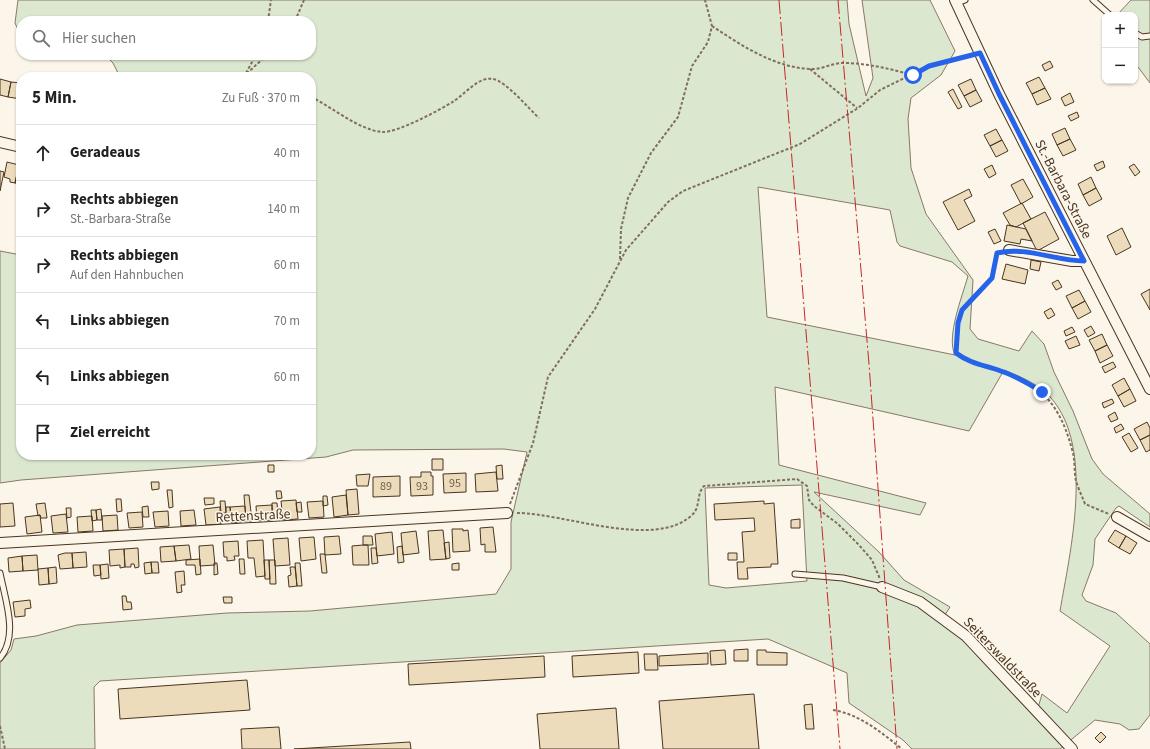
<!DOCTYPE html>
<html lang="de">
<head>
<meta charset="utf-8">
<style>
	:root { --surface:#fff; --page:#f2f2f2; --text:#222; --muted:#767676; --line:#e0e0e0 }
	body { margin:0; font-family:"Source Sans 3",sans-serif; background:var(--page); color:var(--text) }
	.controls { position:absolute; right:12px; top:12px; display:grid; overflow:hidden; border-radius:8px; box-shadow:0 1px 3px #0004 }
	.controls button { width:36px; height:36px; display:grid; place-items:center; padding:0; border:0; border-bottom:1px solid var(--line); background:var(--surface); color:var(--text); font:20px sans-serif }
	.stop { position:absolute; width:12px; height:12px; margin:-9px; border:3px solid #2563eb; border-radius:50%; background:#fff }
	.stop.end { background:#2563eb; border-color:#fff; box-shadow:0 1px 4px #0008 }
	.list { margin:0; padding:0; list-style:none }
	h2 { display:flex; justify-content:space-between; align-items:center; height:52px; margin:0; padding:0 16px; font-size:17px }
	h2 small { font-size:13px; font-weight:400; color:var(--muted) }
	.list li { display:grid; grid-template-columns:26px 1fr auto; gap:12px; align-items:center; box-sizing:border-box; height:56px; padding:0 16px; border-top:1px solid var(--line) }
	.list b { display:block; font-size:15px; white-space:nowrap }
	.list p { margin:0; font-size:13px; white-space:nowrap; color:var(--muted) }
	.list em { font-size:13px; font-style:normal; color:var(--muted) }
	.icon { flex:none; width:22px; height:22px; fill:none; stroke:currentColor; stroke-width:2; stroke-linecap:round; stroke-linejoin:round }
	.map { position:relative; flex:none; width:1150px; height:749px; overflow:hidden }
	.search { position:absolute; background:var(--surface); box-shadow:0 1px 3px #0004; left:16px; top:16px; width:300px; height:44px; display:flex; align-items:center; gap:10px; box-sizing:border-box; padding:0 14px; border-radius:16px; color:var(--muted); font-size:15px }
	.panel { position:absolute; background:var(--surface); box-shadow:0 1px 3px #0004; left:16px; top:72px; width:300px; height:388px; border-radius:16px }
	.map>svg:first-child { display:block }
	.green { fill:#dce7d0; stroke:#887966; fill-rule:evenodd }
	.building { fill:#ecdcbc; stroke:#4a3520 }
	.lines { fill:none; stroke-linecap:round; stroke-linejoin:round }
	.lane-casing { stroke:#4a3520; stroke-width:7 }
	.street-casing { stroke:#4a3520; stroke-width:12 }
	.path { stroke:#7f6f5c; stroke-width:2; stroke-dasharray:3 2; stroke-linecap:butt }
	.lane { stroke:#fbf6e9; stroke-width:5 }
	.street { stroke:#fbf6e9; stroke-width:10 }
	.power { stroke:#c62828; stroke-width:1; stroke-dasharray:14 3 2 3; stroke-linecap:butt }
	.route { stroke:#2563eb; stroke-width:5 }
	.labels { text-anchor:middle; stroke-width:3; stroke-linejoin:round; paint-order:stroke }
	.number-label { font-size:12px; fill:#725f47 }
	.street-label { font-size:14px; fill:#4a3520; stroke:#fbf6e9 }
</style>
</head>
<body>
<div class="map">
<svg width="1150" height="749" viewBox="0 0 1150 749">
	<rect width="100%" height="100%" fill="#fbf6e9"/>
	<path class="green" d="M 18,0 L 847,0 L 849,24 L 866,96 L 873,78 L 862,0 L 930,0 L 955,51 L 941,75 L 911,98 L 908,119 L 911,168 L 926,214 L 973,280 L 970,329 L 978,339 L 1019,351 L 1032,331 L 1044,344 L 1054,372 L 1073,411 L 1092,459 L 1103,474 L 1150,514 L 1150,527 L 1119,506 L 1116,508 L 1095,539 L 1093,565 L 1082,595 L 1086,601 L 1116,613 L 1150,644 L 1150,715 L 1139,729 L 1129,730 L 1120,724 L 1095,720 L 1060,749 L 912,749 L 903,740 L 849,703 L 847,673 L 768,639 L 100,681 L 94,687 L 95,749 L 0,749 L 0,663 L 11,650 L 14,639 L 36,636 L 77,625 L 227,613 L 310,611 L 496,594 L 511,569 L 511,522 L 527,452 L 504,449 L 353,450 L 326,457 L 21,480 L 0,483 L 0,251 L 21,255 L 21,455 L 311,455 L 311,77 L 120,77 L 113,63 L 105,55 L 311,55 L 311,21 L 21,21 L 21,37 L 15,23 ZM 758,187 L 890,210 L 897,242 L 900,246 L 952,262 L 968,276 C 962,297 946,337 955,355 L 767,317 ZM 1004,370 C 1021,377 1039,384 1051,398 C 1095,448 1070,552 1060,611 L 1110,646 L 1067,713 L 1042,694 L 1038,708 L 941,621 L 950,607 L 904,580 L 879,552 L 814,492 L 920,515 L 926,503 L 779,465 L 775,387 L 969,431 ZM 802,485 L 807,581 L 726,588 L 709,585 L 705,488 Z
		M 1131,0 L 1150,0 L 1150,83 L 1135,63 L 1135,15 L 1117,15 Z"/>
	<path class="building" d="M 1050,61 L 1053,67 L 1045,71 L 1042,65 Z
		M 1039,77 L 1045,88 L 1032,94 L 1026,83 Z
		M 0,79 L 11,82 L 8,97 L 0,95 Z
		M 971,79 L 976,90 L 964,96 L 958,85 Z
		M 11,82 L 21,83 L 21,99 L 8,97 Z
		M 1045,88 L 1051,99 L 1037,105 L 1032,94 Z
		M 953,89 L 962,107 L 958,109 L 948,92 Z
		M 976,90 L 982,101 L 970,107 L 964,96 Z
		M 1070,93 L 1074,102 L 1065,106 L 1061,98 Z
		M 1077,112 L 1079,117 L 1071,121 L 1068,116 Z
		M 1065,128 L 1070,139 L 1057,145 L 1052,134 Z
		M 996,129 L 1002,140 L 990,146 L 984,135 Z
		M 1070,139 L 1076,150 L 1063,156 L 1057,145 Z
		M 1002,140 L 1008,151 L 996,157 L 990,146 Z
		M 1103,161 L 1105,167 L 1097,171 L 1094,165 Z
		M 7,162 L 19,165 L 15,183 L 10,182 L 10,179 L 4,177 Z
		M 1134,164 L 1140,172 L 1135,176 L 1129,167 Z
		M 19,165 L 21,165 L 21,185 L 15,183 Z
		M 992,165 L 996,174 L 989,178 L 984,169 Z
		M 0,171 L 4,172 L 0,191 Z
		M 1091,177 L 1096,188 L 1083,195 L 1078,184 Z
		M 1023,179 L 1033,197 L 1021,204 L 1011,185 Z
		M 1096,188 L 1102,199 L 1089,206 L 1083,195 Z
		M 969,189 L 972,196 L 964,200 L 975,221 L 958,230 L 943,202 Z
		M 1022,203 L 1031,219 L 1016,227 L 1010,225 L 1003,213 Z
		M 1045,212 L 1059,239 L 1037,251 L 1023,223 Z
		M 1007,225 L 1026,229 L 1032,241 L 1021,239 L 1020,244 L 1004,241 Z
		M 1122,228 L 1131,247 L 1116,255 L 1107,236 Z
		M 995,229 L 1001,241 L 994,244 L 988,232 Z
		M 1031,260 L 1041,262 L 1039,271 L 1030,269 Z
		M 1006,264 L 1028,270 L 1025,284 L 1002,279 Z
		M 1058,280 L 1062,287 L 1056,290 L 1052,283 Z
		M 1150,289 L 1150,310 L 1141,294 Z
		M 1079,290 L 1085,301 L 1072,308 L 1066,296 Z
		M 1085,301 L 1091,312 L 1078,319 L 1072,308 Z
		M 1051,308 L 1055,315 L 1048,319 L 1044,312 Z
		M 1091,326 L 1095,333 L 1088,337 L 1084,330 Z
		M 1072,327 L 1075,332 L 1066,336 L 1064,331 Z
		M 1102,334 L 1107,345 L 1095,351 L 1089,340 Z
		M 1076,336 L 1080,345 L 1069,349 L 1065,341 Z
		M 1107,345 L 1113,356 L 1100,363 L 1095,351 Z
		M 1113,362 L 1116,367 L 1105,373 L 1102,367 Z
		M 1124,378 L 1130,389 L 1118,396 L 1112,385 Z
		M 1130,389 L 1136,401 L 1124,407 L 1118,396 Z
		M 1112,399 L 1114,403 L 1104,408 L 1102,403 Z
		M 1115,412 L 1118,419 L 1111,422 L 1108,416 Z
		M 1147,422 L 1150,428 L 1150,435 L 1140,440 L 1134,429 Z
		M 1121,424 L 1124,429 L 1116,433 L 1114,428 Z
		M 1129,433 L 1138,448 L 1131,452 L 1122,437 Z
		M 1150,435 L 1150,450 L 1146,452 L 1140,440 Z
		M 432,459 L 443,459 L 443,470 L 432,470 Z
		M 268,465 L 274,465 L 274,472 L 268,472 Z
		M 502,465 L 503,479 L 497,479 L 496,466 Z
		M 421,472 L 431,472 L 431,476 L 433,476 L 433,495 L 411,496 L 410,477 L 421,477 Z
		M 496,472 L 498,491 L 476,492 L 475,474 Z
		M 466,473 L 466,492 L 444,493 L 443,474 Z
		M 370,474 L 368,486 L 357,486 L 356,475 Z
		M 400,476 L 400,496 L 373,497 L 373,477 Z
		M 151,482 L 159,482 L 159,489 L 152,490 Z
		M 357,489 L 359,514 L 348,515 L 346,490 Z
		M 167,490 L 172,490 L 173,507 L 169,508 Z
		M 276,491 L 281,491 L 282,498 L 277,499 Z
		M 244,495 L 249,495 L 252,521 L 246,521 Z
		M 346,495 L 348,515 L 334,517 L 332,497 Z
		M 323,496 L 327,496 L 328,505 L 323,506 Z
		M 204,498 L 214,498 L 214,504 L 205,505 Z
		M 116,499 L 121,499 L 122,511 L 117,512 Z
		M 296,500 L 298,519 L 283,520 L 281,501 Z
		M 220,501 L 225,501 L 226,513 L 221,513 Z
		M 323,501 L 324,517 L 309,518 L 307,502 Z
		M 764,501 L 764,504 L 774,503 L 778,564 L 771,564 L 771,567 L 747,568 L 748,579 L 738,579 L 737,562 L 744,562 L 742,532 L 755,531 L 754,518 L 715,520 L 714,504 Z
		M 301,502 L 302,512 L 297,512 L 296,503 Z
		M 13,503 L 15,526 L 0,527 L 0,504 Z
		M 45,503 L 47,518 L 41,518 L 40,515 L 38,516 L 36,504 Z
		M 272,503 L 277,503 L 278,513 L 272,513 Z
		M 272,505 L 273,520 L 257,521 L 256,506 Z
		M 148,506 L 149,517 L 143,517 L 142,507 Z
		M 245,506 L 246,521 L 232,523 L 230,507 Z
		M 220,507 L 221,524 L 206,525 L 204,509 Z
		M 226,507 L 230,507 L 231,519 L 226,519 Z
		M 66,508 L 71,508 L 71,517 L 67,518 Z
		M 101,509 L 102,520 L 97,520 L 96,510 Z
		M 91,510 L 96,510 L 97,520 L 92,521 Z
		M 194,510 L 196,525 L 181,526 L 180,511 Z
		M 168,511 L 169,526 L 155,527 L 153,512 Z
		M 142,512 L 143,527 L 129,528 L 127,513 Z
		M 66,514 L 68,532 L 53,533 L 51,516 Z
		M 40,515 L 42,532 L 27,534 L 25,517 Z
		M 117,515 L 118,530 L 103,531 L 102,516 Z
		M 92,516 L 93,531 L 78,532 L 77,517 Z
		M 800,519 L 800,528 L 791,528 L 791,520 Z
		M 493,527 L 496,552 L 485,552 L 485,544 L 481,545 L 480,528 Z
		M 452,529 L 463,529 L 463,531 L 468,530 L 470,551 L 453,552 Z
		M 443,530 L 446,559 L 430,560 L 428,531 Z
		M 1115,530 L 1126,536 L 1119,548 L 1108,541 Z
		M 416,531 L 419,553 L 403,555 L 401,533 Z
		M 392,532 L 394,554 L 377,556 L 375,534 Z
		M 339,536 L 341,554 L 325,555 L 324,537 Z
		M 363,536 L 372,536 L 373,545 L 363,545 Z
		M 1126,536 L 1137,543 L 1130,554 L 1119,548 Z
		M 314,537 L 316,559 L 301,561 L 299,538 Z
		M 288,538 L 290,565 L 275,566 L 273,539 Z
		M 263,540 L 265,576 L 256,577 L 254,558 L 248,558 L 247,541 Z
		M 238,541 L 239,556 L 234,556 L 235,560 L 227,561 L 227,557 L 224,557 L 223,542 Z
		M 449,542 L 450,558 L 446,559 L 444,543 Z
		M 189,545 L 191,559 L 176,561 L 174,546 Z
		M 213,545 L 215,565 L 200,566 L 199,546 Z
		M 363,545 L 368,545 L 369,565 L 353,565 L 352,546 Z
		M 174,546 L 176,561 L 161,562 L 160,547 Z
		M 402,546 L 404,562 L 398,563 L 397,547 Z
		M 138,548 L 139,567 L 135,568 L 134,564 L 131,564 L 131,567 L 125,567 L 124,549 Z
		M 371,548 L 376,548 L 378,563 L 372,564 Z
		M 124,549 L 125,567 L 120,568 L 120,565 L 110,566 L 109,550 Z
		M 86,552 L 87,567 L 73,568 L 72,553 Z
		M 65,553 L 72,553 L 73,568 L 60,569 L 58,555 Z
		M 728,553 L 737,553 L 737,560 L 728,560 Z
		M 320,554 L 325,554 L 327,573 L 322,573 Z
		M 37,555 L 38,570 L 23,571 L 22,556 Z
		M 22,556 L 23,571 L 9,572 L 8,558 Z
		M 200,559 L 201,574 L 196,575 L 195,565 L 186,565 L 186,560 Z
		M 239,559 L 244,559 L 245,574 L 240,574 Z
		M 264,560 L 269,560 L 270,579 L 265,579 Z
		M 269,560 L 275,560 L 276,584 L 270,584 Z
		M 151,562 L 158,562 L 159,573 L 152,573 Z
		M 151,562 L 152,573 L 145,574 L 144,563 Z
		M 214,563 L 217,563 L 218,574 L 214,575 Z
		M 295,563 L 300,563 L 302,586 L 297,586 Z
		M 459,563 L 459,570 L 452,570 L 452,564 Z
		M 108,564 L 109,578 L 101,579 L 100,565 Z
		M 93,565 L 100,565 L 101,575 L 94,576 Z
		M 56,567 L 57,583 L 49,584 L 48,568 Z
		M 290,567 L 295,567 L 297,586 L 289,587 L 288,576 L 291,575 Z
		M 48,568 L 49,584 L 39,585 L 38,569 Z
		M 184,571 L 185,585 L 181,585 L 182,592 L 177,593 L 175,572 Z
		M 122,596 L 126,596 L 127,602 L 131,602 L 132,609 L 123,610 Z
		M 223,597 L 232,597 L 232,603 L 224,603 Z
		M 30,600 L 31,608 L 25,609 L 25,616 L 15,617 L 13,602 Z
		M 748,649 L 748,661 L 734,661 L 734,650 Z
		M 725,650 L 726,664 L 711,665 L 710,651 Z
		M 757,650 L 766,650 L 766,652 L 787,653 L 787,665 L 757,665 Z
		M 638,652 L 639,673 L 573,677 L 572,656 Z
		M 708,653 L 708,664 L 659,666 L 659,656 Z
		M 644,654 L 657,654 L 658,670 L 645,670 Z
		M 544,656 L 545,677 L 409,685 L 408,664 Z
		M 247,680 L 250,710 L 120,719 L 118,689 Z
		M 754,694 L 759,749 L 663,749 L 659,701 Z
		M 812,704 L 814,729 L 806,729 L 804,705 Z
		M 616,708 L 619,749 L 540,749 L 537,714 Z
		M 279,727 L 281,749 L 242,749 L 241,729 Z
		M 1101,732 L 1106,737 L 1100,743 L 1095,738 Z
		M 410,742 L 411,749 L 294,749 Z"/>
	<g class="lines">
		<g class="lane-casing">
			<path id="lane" d="M 1093,0 L 1110,15
				M 957,3 L 965,0
				M 1135,33 L 1142,37 L 1150,36
				M 0,573 C 5,599 19,636 0,658
				M 795,574 L 843,578 L 882,587"/>
		</g>
		<g class="street-casing">
			<path id="street" d="M 955,0 L 999,94 L 1150,389
				M 0,142 L 21,147
				M 1009,250 L 1072,261 L 1084,261
				M 1117,517 L 1150,536
				M 0,543 L 507,513
				M 882,587 L 920,602 L 966,636 L 1072,749"/>
		</g>
		<path class="path" d="M 268,21 L 271,0
			M 295,21 L 304,0
			M 712,26 C 741,45 773,67 810,69 C 821,70 832,63 843,63 C 867,63 890,69 913,75
			M 810,69 L 857,108
			M 246,73 L 256,55
			M 245,76 L 256,77
			M 243,77 L 267,55
			M 311,97 C 332,107 359,130 382,132 C 397,133 440,110 454,101 C 465,94 479,76 493,79 C 506,81 529,109 539,118
			M 1000,253 L 997,253 L 992,278 L 962,310 L 958,323 L 956,353 C 975,368 1001,369 1023,380 C 1053,395 1065,422 1073,453 C 1075,462 1074,472 1076,481 C 1078,488 1082,496 1085,504 L 1109,514
			M 620,259 L 621,229 L 628,198 L 651,153 L 678,117 L 692,66 L 708,42 L 712,26 L 705,0
			M 510,504 L 533,443 L 548,377 L 595,309 L 626,250 L 668,202 L 683,191 L 800,144 L 858,108 L 880,90 L 929,66 L 971,56
			M 517,513 C 564,513 655,550 692,515 C 701,507 696,494 704,486 L 797,479 L 807,486 L 809,500 L 814,506 L 838,524 L 859,545 L 872,560 L 880,579
			M 833,710 C 859,714 881,732 902,749
			M 0,726 L 5,749"/>
		<use href="#lane" class="lane"/>
		<use href="#street" class="street"/>
		<path class="power" d="M 779,0 L 840,749
			M 838,0 L 869,364 L 897,749"/>
	</g>
	<g class="lines">
		<path class="route" d="M 913,75 L 929,66 L 980,53 L 999,94 L 1084,261 C 1056,261 1025,246 997,253 L 992,278 L 962,310 L 958,323 L 956,353 C 969,363 983,365 998,370 C 1014,375 1028,383 1042,392"/>
	</g>
	<g class="labels">
		<g class="number-label">
			<text x="455" y="487">95</text>
			<text x="386" y="490">89</text>
			<text x="422" y="490">93</text>
		</g>
		<g class="street-label">
			<text transform="translate(1064 189) rotate(63)" y="5">St.-Barbara-Straße</text>
			<text transform="translate(253 515) rotate(-3)" y="5">Rettenstraße</text>
			<text transform="translate(1003 657) rotate(46)" y="5">Seiterswaldstraße</text>
		</g>
	</g>
</svg>
<div class="controls">
<button>+</button>
<button>−</button>
</div>
<div class="stop" style="left:913px;top:75px"></div>
<div class="stop end" style="left:1042px;top:392px"></div>
<div class="search"><svg class="icon" aria-label="search" viewBox="0 0 24 24"><circle cx="10" cy="10" r="6"/><path d="M15 15l6 6"/></svg>Hier suchen</div>
<section class="panel">
<h2>5 Min.<small>Zu Fuß · 370 m</small></h2>
<ul class="list">
<li><svg class="icon" aria-label="ahead" viewBox="0 0 24 24"><path d="M12 20V5M6 11l6-6 6 6"/></svg><div><b>Geradeaus</b></div><em>40 m</em></li>
<li><svg class="icon" aria-label="right" viewBox="0 0 24 24"><path d="M7 20v-9h11M14 6l5 5-5 5"/></svg><div><b>Rechts abbiegen</b><p>St.-Barbara-Straße</p></div><em>140 m</em></li>
<li><svg class="icon" aria-label="right" viewBox="0 0 24 24"><path d="M7 20v-9h11M14 6l5 5-5 5"/></svg><div><b>Rechts abbiegen</b><p>Auf den Hahnbuchen</p></div><em>60 m</em></li>
<li><svg class="icon" aria-label="left" viewBox="0 0 24 24"><path d="M17 20v-9H6M10 6l-5 5 5 5"/></svg><div><b>Links abbiegen</b></div><em>70 m</em></li>
<li><svg class="icon" aria-label="left" viewBox="0 0 24 24"><path d="M17 20v-9H6M10 6l-5 5 5 5"/></svg><div><b>Links abbiegen</b></div><em>60 m</em></li>
<li><svg class="icon" aria-label="arrive" viewBox="0 0 24 24"><path d="M6 21V4h12l-3 4 3 4H6"/></svg><div><b>Ziel erreicht</b></div></li>
</ul>
</section>
</div>
</body>
</html>
